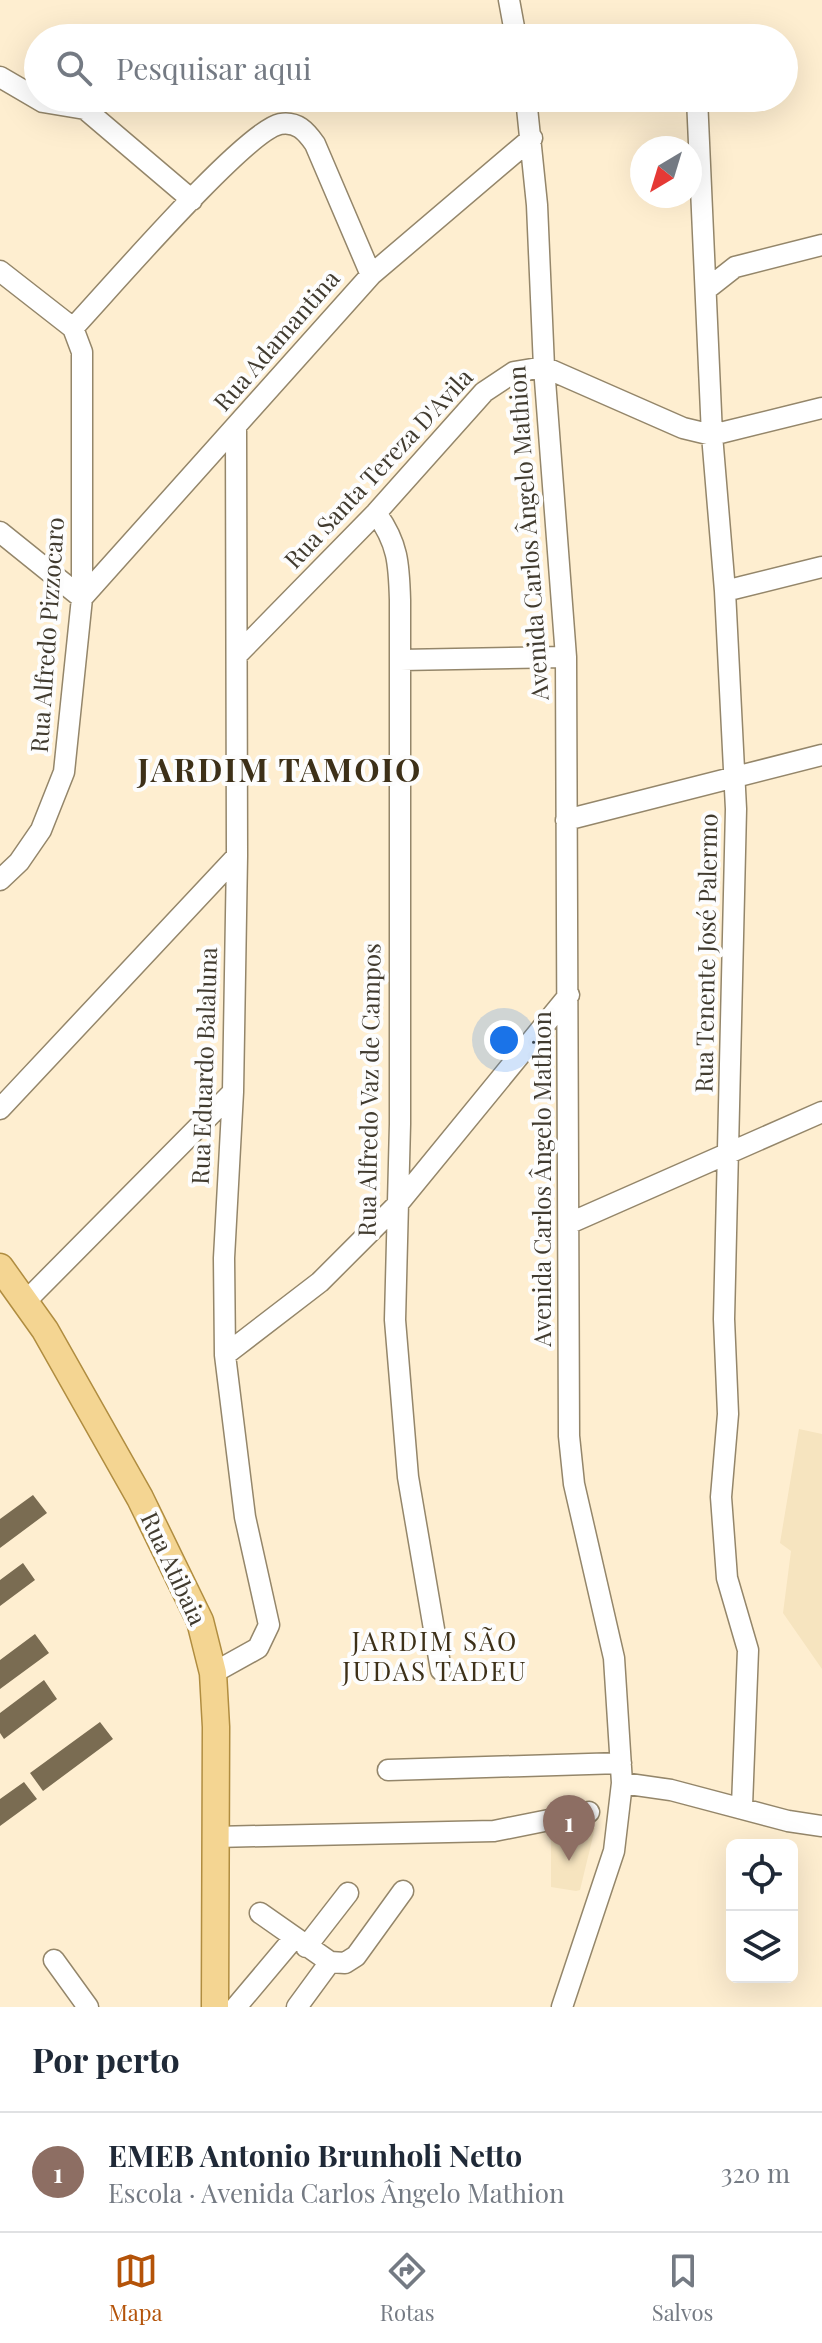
<!DOCTYPE html>
<html lang="pt">
<head>
<meta charset="utf-8">
<style>
	:root { --surface:#fff; --page:#f2f2f3; --text:#1f2937; --muted:#747a83; --line:#e0e1e3; --accent:#b45309 }
	body { margin:0; font-family:"Playfair Display",serif; background:var(--page); color:var(--text) }
	.controls { position:absolute; right:24px; bottom:24px; display:grid; overflow:hidden; border-radius:12px; box-shadow:0 8px 32px #0002 }
	.controls button { width:72px; height:72px; display:grid; place-items:center; padding:0; border:0; border-bottom:2px solid var(--line); background:var(--surface); color:var(--text); font:40px sans-serif }
	.compass { position:absolute; left:630px; top:136px; width:72px; height:72px; border-radius:50%; background:var(--surface); box-shadow:0 8px 32px #0002; rotate:218deg }
	.you { position:absolute; left:504px; top:1040px; width:28px; height:28px; margin:-20px; border:6px solid #fff; border-radius:50%; background:#1a73e8; box-shadow:0 0 0 12px #1a73e833 }
	.badge { display:grid; place-items:center; width:52px; height:52px; border-radius:50%; background:var(--accent); color:#fff; font-size:26px; font-weight:700 }
	.pin { position:absolute; translate:-50% -66px; filter:drop-shadow(0 2px 4px #0008) }
	.pin::after { content:''; position:absolute; top:42px; width:28px; height:24px; background:inherit; clip-path:polygon(0 0,100% 0,50% 100%) }
	.list { margin:0; padding:0; list-style:none }
	h2 { display:flex; justify-content:space-between; align-items:center; height:104px; margin:0; padding:0 32px; font-size:34px }
	h2 small { font-size:26px; font-weight:400; color:var(--muted) }
	.list li { display:grid; grid-template-columns:52px 1fr auto; gap:24px; align-items:center; box-sizing:border-box; height:120px; padding:0 32px; border-top:2px solid var(--line) }
	.list b { display:block; font-size:30px; white-space:nowrap }
	.list p { margin:0; font-size:26px; white-space:nowrap; color:var(--muted) }
	.list em { font-size:26px; font-style:normal; color:var(--muted) }
	.icon { flex:none; width:44px; height:44px; fill:none; stroke:currentColor; stroke-width:2; stroke-linecap:round; stroke-linejoin:round }
	.map { position:relative; flex:none; width:822px; height:2007px; overflow:hidden }
	.search { position:absolute; background:var(--surface); box-shadow:0 8px 32px #0002; left:24px; right:24px; top:24px; height:88px; display:flex; align-items:center; gap:20px; box-sizing:border-box; padding:0 28px; border-radius:44px; color:var(--muted); font-size:30px }
	.sheet { height:224px; background:var(--surface) }
	nav { display:flex; justify-content:space-around; align-items:center; box-sizing:border-box; height:112px; border-top:2px solid var(--line); background:var(--surface); font-size:22px; color:var(--muted) }
	nav a { display:grid; justify-items:center; gap:4px }
	nav .on { color:var(--accent) }
	.map>svg:first-child { display:block }
	.built { fill:#f6e4bf }
	.building { fill:#7a6c52 }
	.lines { fill:none; stroke-linecap:round; stroke-linejoin:round }
	.minor-casing { stroke:#94866a; stroke-width:23 }
	.major-casing { stroke:#b08d40; stroke-width:29 }
	.minor { stroke:#fff; stroke-width:20 }
	.major { stroke:#f4d592; stroke-width:26 }
	.labels { text-anchor:middle; stroke-width:8; stroke-linejoin:round; paint-order:stroke }
	.street-label { font-size:24px; fill:#413b2f; stroke:#fdfdfd }
	.neighbourhood-label { font-size:26px; letter-spacing:2px; fill:#3d3018; stroke:#fdfdfd }
	.district-label { font-size:32px; font-weight:bold; letter-spacing:2px; fill:#3d3018; stroke:#fdfdfd }
</style>
</head>
<body>
<div class="map">
<svg width="822" height="2007" viewBox="0 0 822 2007">
	<rect width="100%" height="100%" fill="#feeed0"/>
	<path class="built" d="M 799,1429 L 822,1434 L 822,1669 L 783,1613 L 791,1551 L 780,1543 Z
		M 568,1826 L 595,1828 L 580,1890 L 576,1891 L 551,1887 L 551,1830 Z"/>
	<path class="building" d="M 33,1495 L 47,1513 L 0,1548 L 0,1519 Z
		M 23,1563 L 35,1580 L 0,1606 L 0,1580 Z
		M 35,1634 L 49,1653 L 0,1689 L 0,1660 Z
		M 44,1680 L 57,1699 L 4,1739 L 0,1733 L 0,1713 Z
		M 100,1722 L 113,1739 L 43,1791 L 30,1773 Z
		M 24,1782 L 37,1799 L 0,1826 L 0,1799 Z"/>
	<g class="lines">
		<g class="minor-casing">
			<path id="minor" d="M 509,0 L 516,38
				M 0,77 L 43,102 L 85,109 L 192,200
				M 526,98 L 537,205 L 544,367 L 566,657 L 569,1436 L 574,1484 L 614,1658 L 622,1783 L 614,1851 L 562,2007
				M 697,98 L 712,435 L 725,591 L 736,809 L 724,1319 L 728,1414 L 721,1497 L 727,1578 L 748,1650 L 742,1806
				M 0,271 L 73,328
				M 707,289 L 735,267 L 822,245
				M 73,328 C 106,293 245,131 280,124 C 297,121 306,131 315,144 L 371,275
				M 376,513 C 398,543 399,564 400,600 L 400,1124 L 395,1320 L 408,1477 L 441,1670
				M 0,532 L 82,598
				M 725,591 L 822,567
				M 82,598 L 371,275 L 532,138
				M 237,655 L 376,513 L 484,392 L 514,372 L 544,367 L 683,428 L 712,435 L 822,408
				M 401,660 L 566,657
				M 566,820 L 822,755
				M 0,880 L 19,862 L 41,830 L 64,772 L 82,598 L 82,352 L 73,328
				M 0,1109 L 237,856
				M 570,1223 L 822,1112
				M 26,1301 L 233,1092
				M 225,1355 L 320,1282 L 398,1204 L 569,995
				M 213,1673 L 258,1648 L 269,1625 L 245,1517 L 225,1355 L 224,1258 L 233,1092 L 237,856 L 236,428
				M 388,1770 L 621,1763
				M 622,1783 L 671,1790 L 788,1821 L 822,1826
				M 215,1837 L 494,1831 L 589,1812
				M 260,1913 L 330,1962
				M 306,1947 L 348,1893
				M 54,1960 L 88,2007
				M 236,2007 L 294,1938
				M 297,2007 L 330,1962 L 345,1963 L 356,1956 L 403,1891"/>
		</g>
		<g class="major-casing">
			<path id="major" d="M 0,1267 L 45,1330 L 84,1399 L 140,1498 L 200,1621 L 213,1673 L 216,1727 L 215,2007"/>
		</g>
		<use href="#minor" class="minor"/>
		<use href="#major" class="major"/>
	</g>
	<g class="labels">
		<g class="street-label">
			<text transform="translate(277 341) rotate(-49)" y="8">Rua Adamantina</text>
			<text transform="translate(379 469) rotate(-47)" y="8">Rua Santa Tereza D'Avila</text>
			<text transform="translate(529 533) rotate(-94)" y="8">Avenida Carlos Ângelo Mathion</text>
			<text transform="translate(48 635) rotate(-86)" y="8">Rua Alfredo Pizzocaro</text>
			<text transform="translate(707 953) rotate(-89)" y="8">Rua Tenente José Palermo</text>
			<text transform="translate(205 1066) rotate(-88)" y="8">Rua Eduardo Balaluna</text>
			<text transform="translate(370 1090) rotate(-89)" y="8">Rua Alfredo Vaz de Campos</text>
			<text transform="translate(543 1179) rotate(-90)" y="8">Avenida Carlos Ângelo Mathion</text>
			<text transform="translate(173 1569) rotate(65)" y="8">Rua Atibaia</text>
		</g>
		<g class="neighbourhood-label">
			<text x="435" y="1651">JARDIM SÃO<tspan x="435" dy="30">JUDAS TADEU</tspan></text>
		</g>
		<g class="district-label">
			<text x="280" y="782">JARDIM TAMOIO</text>
		</g>
	</g>
</svg>
<div class="controls">
<button><svg class="icon" aria-label="locate" viewBox="0 0 24 24"><circle cx="12" cy="12" r="6"/><path d="M12 2v4M12 18v4M2 12h4M18 12h4"/></svg></button>
<button><svg class="icon" aria-label="layers" viewBox="0 0 24 24"><path d="M12 4l9 5-9 5-9-5zM3 14l9 5 9-5"/></svg></button>
</div>
<svg class="compass" viewBox="-18 -18 36 36"><path d="M0-13l5 13h-10z" fill="#e53935"/><path d="M0 13l5-13h-10z" fill="#747a83"/></svg>
<div class="you"></div>
<div class="pin badge" style="left:569px;top:1861px;background:#8d6e63">1</div>
<div class="search"><svg class="icon" aria-label="search" viewBox="0 0 24 24"><circle cx="10" cy="10" r="6"/><path d="M15 15l6 6"/></svg>Pesquisar aqui</div>
</div>
<section class="sheet">
<h2>Por perto<small></small></h2>
<ul class="list">
<li><span class="badge" style="background:#8d6e63">1</span><div><b>EMEB Antonio Brunholi Netto</b><p>Escola · Avenida Carlos Ângelo Mathion</p></div><em>320 m</em></li>
</ul>
</section>
<nav>
<a class="on"><svg class="icon" aria-label="map" viewBox="0 0 24 24"><path d="M3 6l6-2 6 2 6-2v14l-6 2-6-2-6 2zM9 4v14M15 6v14"/></svg>Mapa</a>
<a><svg class="icon" aria-label="directions" viewBox="0 0 24 24"><path d="M12 3l9 9-9 9-9-9zM9 14v-3h6M13 9l2 2-2 2"/></svg>Rotas</a>
<a><svg class="icon" aria-label="saved" viewBox="0 0 24 24"><path d="M7 4h10v16l-5-4-5 4z"/></svg>Salvos</a>
</nav>
</body>
</html>
